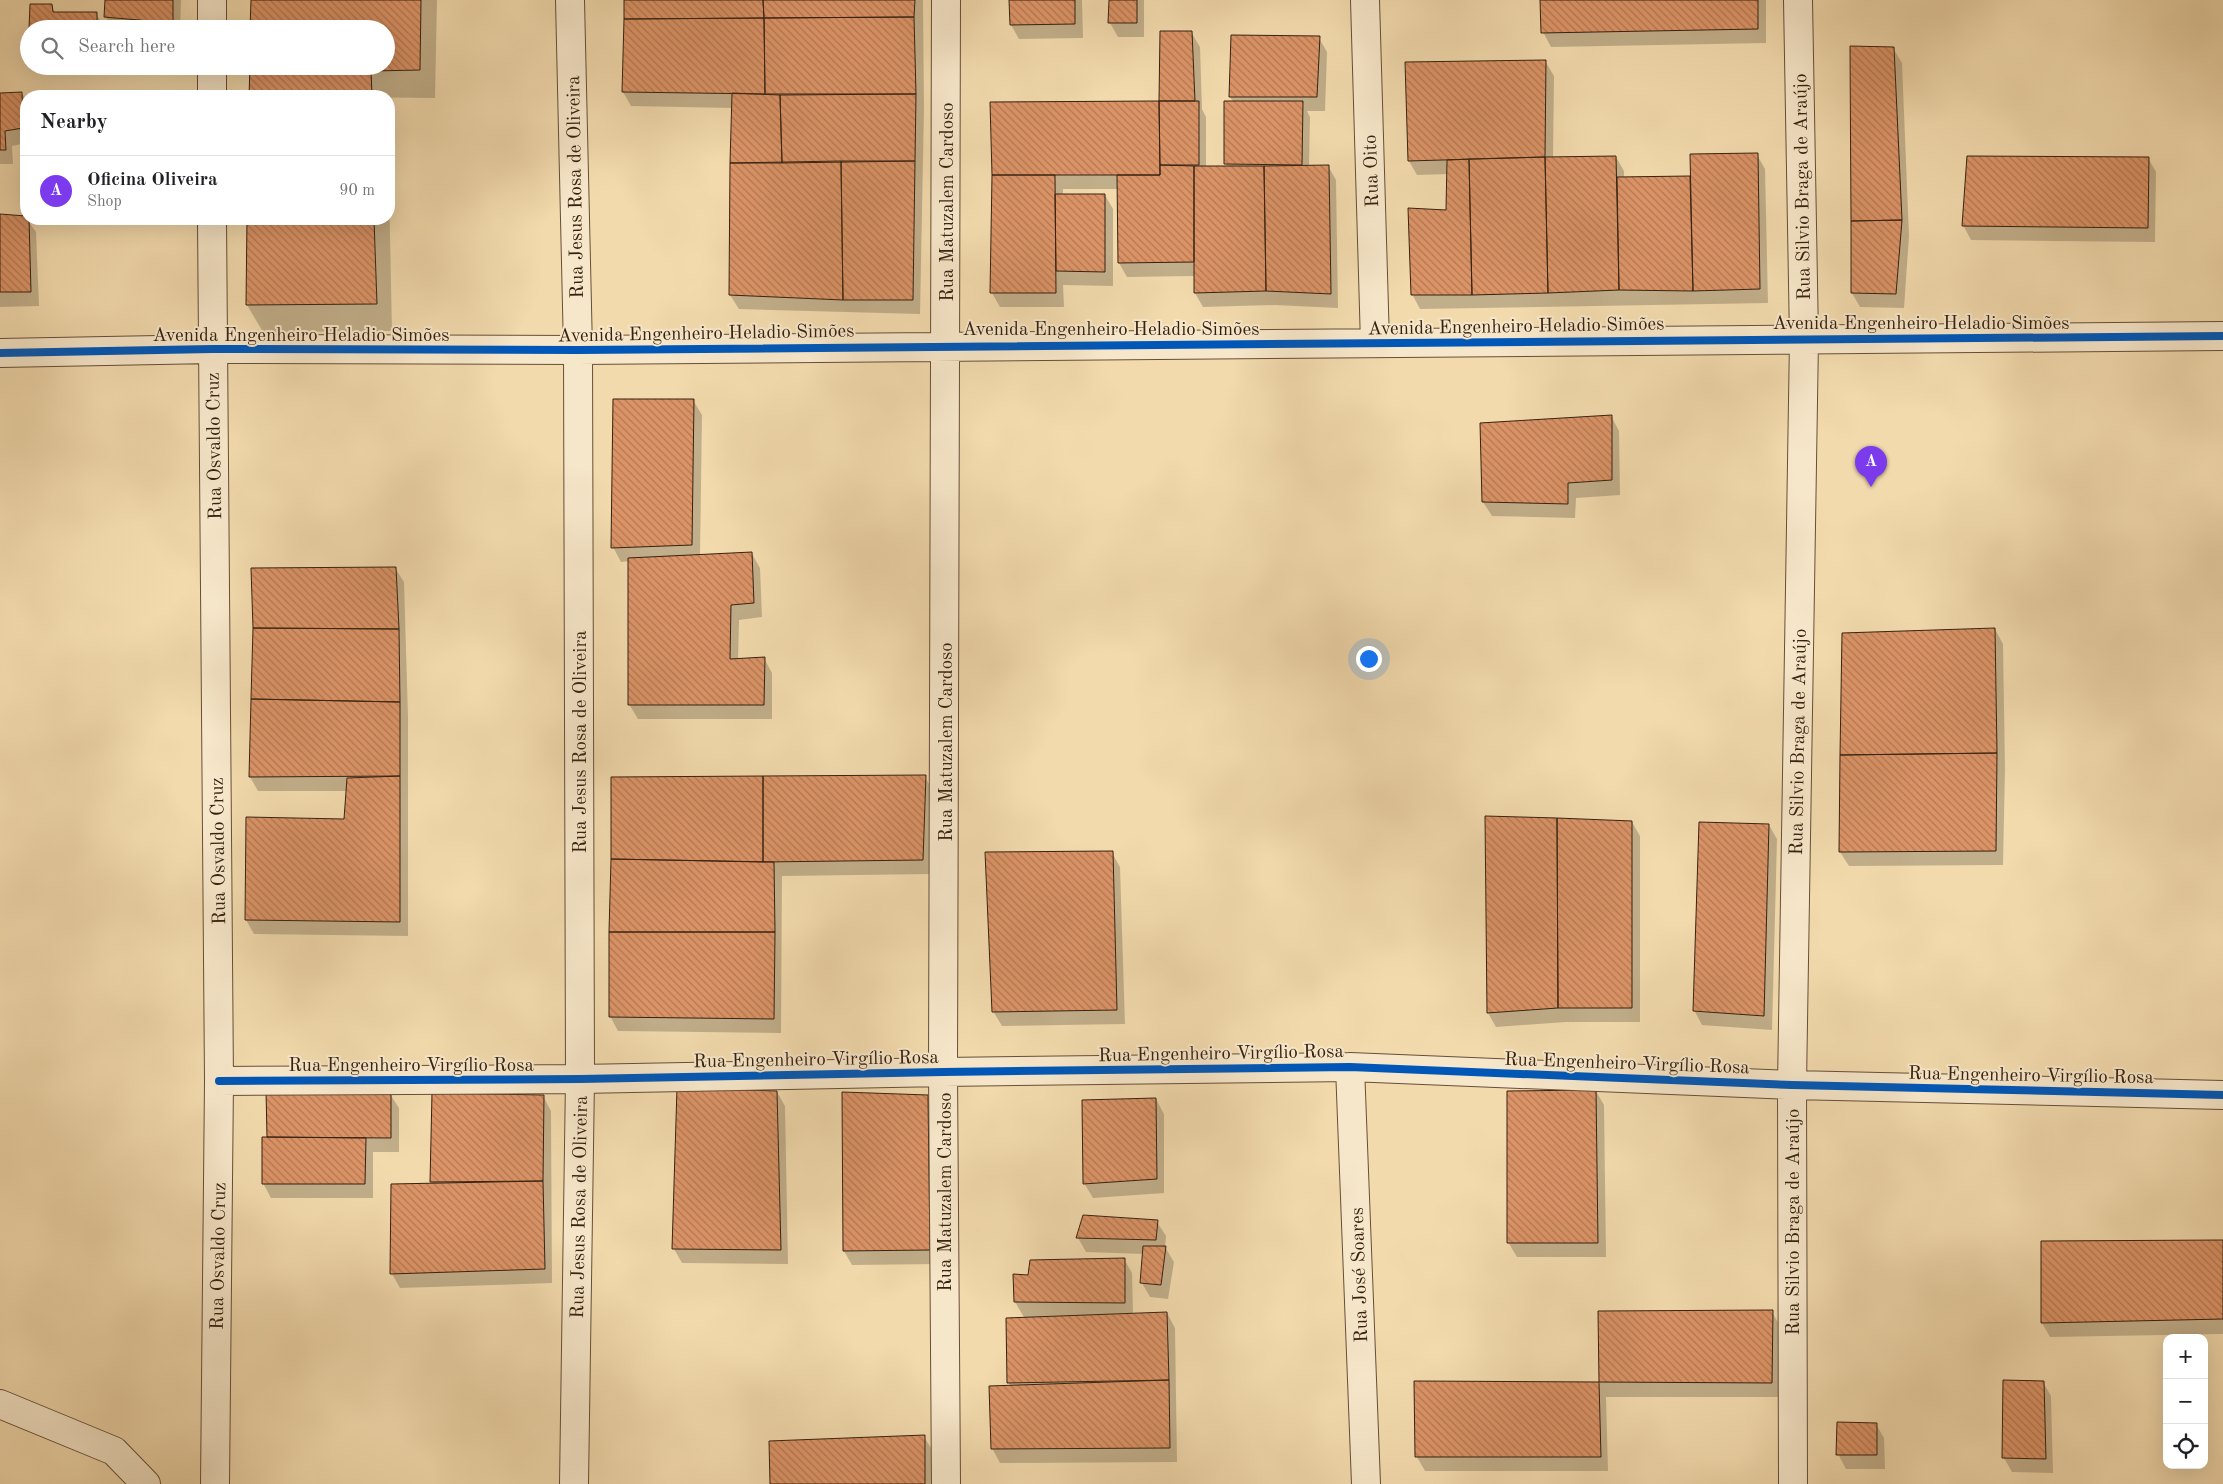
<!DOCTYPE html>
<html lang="en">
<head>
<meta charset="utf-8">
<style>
	:root { --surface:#fff; --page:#f6f6f6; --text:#202124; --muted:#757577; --line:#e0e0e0; --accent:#7c3aed }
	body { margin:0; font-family:"Old Standard TT",serif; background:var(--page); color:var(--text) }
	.controls { position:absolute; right:15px; bottom:15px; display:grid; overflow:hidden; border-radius:10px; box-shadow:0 5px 20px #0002 }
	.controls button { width:45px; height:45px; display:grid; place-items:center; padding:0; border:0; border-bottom:1px solid var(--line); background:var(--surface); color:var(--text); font:25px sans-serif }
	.you { position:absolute; left:1368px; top:658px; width:18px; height:18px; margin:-12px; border:4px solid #fff; border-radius:50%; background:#1a73e8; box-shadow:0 0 0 8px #1a73e833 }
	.badge { display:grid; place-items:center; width:32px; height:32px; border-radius:50%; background:var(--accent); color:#fff; font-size:16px; font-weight:700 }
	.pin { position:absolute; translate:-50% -41px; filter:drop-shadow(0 1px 2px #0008) }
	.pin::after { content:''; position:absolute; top:26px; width:18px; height:15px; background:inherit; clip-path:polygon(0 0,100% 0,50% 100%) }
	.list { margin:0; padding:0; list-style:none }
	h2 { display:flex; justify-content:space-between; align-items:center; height:65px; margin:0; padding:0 20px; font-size:21px }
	h2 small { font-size:16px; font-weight:400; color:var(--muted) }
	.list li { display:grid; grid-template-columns:32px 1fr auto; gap:15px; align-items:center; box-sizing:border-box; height:70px; padding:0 20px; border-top:1px solid var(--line) }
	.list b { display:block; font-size:19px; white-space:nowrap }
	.list p { margin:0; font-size:16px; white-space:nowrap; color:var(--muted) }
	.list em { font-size:16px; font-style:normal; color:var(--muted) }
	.icon { flex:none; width:28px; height:28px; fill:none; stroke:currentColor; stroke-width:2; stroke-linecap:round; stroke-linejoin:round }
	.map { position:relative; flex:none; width:2223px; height:1484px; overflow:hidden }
	.search { position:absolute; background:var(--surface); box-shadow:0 5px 20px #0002; left:20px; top:20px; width:375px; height:55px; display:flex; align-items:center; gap:12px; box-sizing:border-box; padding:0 18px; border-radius:28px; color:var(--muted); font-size:19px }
	.panel { position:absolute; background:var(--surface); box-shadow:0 5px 20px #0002; left:20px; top:90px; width:375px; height:135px; border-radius:20px }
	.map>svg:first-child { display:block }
	.shadow { fill:#0003 }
	.building { fill:url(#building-back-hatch); stroke:#362111 }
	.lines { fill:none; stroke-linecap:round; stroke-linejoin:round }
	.minor-casing { stroke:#654f38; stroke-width:30 }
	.minor { stroke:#f7e7ca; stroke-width:28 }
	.cycleway-casing { stroke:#f7e7ca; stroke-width:11 }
	.cycleway { stroke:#0057b8; stroke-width:8 }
	.labels { text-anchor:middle; stroke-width:4; stroke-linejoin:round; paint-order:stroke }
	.street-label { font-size:19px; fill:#362111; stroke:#f7e7ca }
</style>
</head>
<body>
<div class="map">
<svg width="2223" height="1484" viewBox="0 0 2223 1484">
	<defs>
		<pattern id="building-back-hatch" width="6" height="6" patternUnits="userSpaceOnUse" patternTransform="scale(1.25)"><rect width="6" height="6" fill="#dc9467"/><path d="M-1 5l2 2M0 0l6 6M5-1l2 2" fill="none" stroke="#b37853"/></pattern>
	</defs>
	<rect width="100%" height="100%" fill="#f2daad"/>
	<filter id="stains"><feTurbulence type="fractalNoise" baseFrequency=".004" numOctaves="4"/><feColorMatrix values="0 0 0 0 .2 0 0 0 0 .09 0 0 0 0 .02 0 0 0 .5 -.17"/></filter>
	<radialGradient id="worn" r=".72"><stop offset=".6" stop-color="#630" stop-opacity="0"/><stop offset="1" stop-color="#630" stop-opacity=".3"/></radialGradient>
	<path class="shadow" d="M 107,0 L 181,0 L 180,29 L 112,29 L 106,17 Z
		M 252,0 L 437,0 L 435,98 L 250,96 L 251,66 L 386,66 L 386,29 Z
		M 625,0 L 923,0 L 924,109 L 920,314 L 739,309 L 730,295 L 733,108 L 631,106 L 623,92 Z
		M 1011,0 L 1082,0 L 1083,38 L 1019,39 L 1011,25 Z
		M 1110,0 L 1144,0 L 1144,37 L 1118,37 L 1110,23 Z
		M 1541,0 L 1766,0 L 1766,43 L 1551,47 L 1543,32 Z
		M 51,5 L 56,14 L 96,13 L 105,29 L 31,29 Z
		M 1191,32 L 1200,47 L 1202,109 L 1206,117 L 1206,167 L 1227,167 L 1226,164 L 1226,103 L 1234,103 L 1230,97 L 1319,38 L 1327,52 L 1325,111 L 1307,111 L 1310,117 L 1309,166 L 1328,166 L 1336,180 L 1338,308 L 1275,305 L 1203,307 L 1195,293 L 1195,276 L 1127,277 L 1119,263 L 1118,189 L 1063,189 L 1063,196 L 1105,195 L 1113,209 L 1113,286 L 1063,285 L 1064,307 L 1000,307 L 992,293 L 993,175 L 991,103 L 1161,102 Z
		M 1893,48 L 1902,63 L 1909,236 L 1904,308 L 1860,307 L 1852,293 Z
		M 1545,61 L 1554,76 L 1553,158 L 1616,157 L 1624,171 L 1624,178 L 1692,177 L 1757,155 L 1765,169 L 1768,303 L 1420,309 L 1412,294 L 1448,211 L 1448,174 L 1417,175 L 1409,161 Z
		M 22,93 L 26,101 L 26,143 L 12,146 L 13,164 L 0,164 L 0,94 Z
		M 2148,158 L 2156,172 L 2155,242 L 1971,240 L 1963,225 Z
		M 389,186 L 392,331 L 263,332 L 247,305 L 248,219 L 389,219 Z
		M 0,215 L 26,218 L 36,232 L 39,306 L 0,307 Z
		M 693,400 L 702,415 L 700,556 L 752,554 L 760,568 L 762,617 L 739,620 L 738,660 L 764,658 L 772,673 L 772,719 L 638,719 L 629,704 L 630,561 L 621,562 L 613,547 Z
		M 1611,416 L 1619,431 L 1620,495 L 1576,498 L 1575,518 L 1492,516 L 1483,502 Z
		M 395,568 L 404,582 L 408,717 L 408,936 L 254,934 L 246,920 L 248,819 L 346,820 L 347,791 L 258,791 L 250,777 L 254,628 Z
		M 1995,629 L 2003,644 L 2005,768 L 2003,865 L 1849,866 L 1840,852 Z
		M 925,777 L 933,791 L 931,874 L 782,876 L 781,1033 L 618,1031 L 610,1016 L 612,778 Z
		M 1632,822 L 1640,836 L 1640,1022 L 1566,1022 L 1496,1027 L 1488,1013 Z
		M 1769,825 L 1777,839 L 1772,1030 L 1702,1025 L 1694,1010 Z
		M 1112,853 L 1120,867 L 1125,1024 L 1002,1026 L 993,1011 Z
		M 1596,1091 L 1604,1105 L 1606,1257 L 1517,1257 L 1508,1242 Z
		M 777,1092 L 785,1106 L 788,1264 L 682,1263 L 674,1249 Z
		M 268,1093 L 390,1094 L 399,1108 L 399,1152 L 373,1152 L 373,1198 L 271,1198 L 263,1183 L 268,1138 Z
		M 433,1094 L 543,1096 L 551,1111 L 552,1283 L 400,1288 L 392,1274 L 432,1184 Z
		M 928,1097 L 936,1111 L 938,1264 L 852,1265 L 844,1251 Z
		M 1156,1099 L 1164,1114 L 1164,1193 L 1093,1198 L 1084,1183 Z
		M 1084,1217 L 1157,1222 L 1166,1236 L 1165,1247 L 1174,1262 L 1168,1299 L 1150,1297 L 1142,1283 L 1144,1254 L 1086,1252 L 1078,1238 Z
		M 2223,1241 L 2223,1334 L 2050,1337 L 2042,1323 Z
		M 1124,1259 L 1132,1273 L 1133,1314 L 1167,1313 L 1175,1328 L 1177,1462 L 1000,1463 L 992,1448 L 1011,1387 L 1008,1382 L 1025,1319 L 1015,1302 L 1029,1276 Z
		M 1599,1312 L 1772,1312 L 1780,1326 L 1780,1397 L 1606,1397 L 1608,1471 L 1425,1471 L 1417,1457 L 1415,1382 L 1600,1384 Z
		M 2043,1382 L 2051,1396 L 2053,1473 L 2012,1472 L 2004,1458 Z
		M 1876,1424 L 1884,1438 L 1885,1469 L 1846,1469 L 1838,1454 Z
		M 924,1437 L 933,1451 L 932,1484 L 771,1484 Z"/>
	<path class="building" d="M 105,0 L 173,0 L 173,23 L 104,17 Z
		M 251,0 L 421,0 L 420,70 L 371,71 L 372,96 L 249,96 L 250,66 L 386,66 L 386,29 L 250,29 Z
		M 624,0 L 763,0 L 764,18 L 624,19 Z
		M 763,0 L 915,0 L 914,17 L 764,18 Z
		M 1009,0 L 1075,0 L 1075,24 L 1010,25 Z
		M 1109,0 L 1137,0 L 1137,23 L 1108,23 Z
		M 1540,0 L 1758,0 L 1758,29 L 1541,33 Z
		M 30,4 L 52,4 L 53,12 L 97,12 L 97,29 L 29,29 Z
		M 914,17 L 916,94 L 765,94 L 764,18 Z
		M 764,18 L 765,94 L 622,92 L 624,19 Z
		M 1160,31 L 1192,31 L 1195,101 L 1159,101 Z
		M 1231,35 L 1320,36 L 1317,97 L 1229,97 Z
		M 1850,46 L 1894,47 L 1902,220 L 1851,221 Z
		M 1546,60 L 1545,157 L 1408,161 L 1405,62 Z
		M 22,92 L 23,128 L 5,131 L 6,150 L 0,150 L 0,93 Z
		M 732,93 L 780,95 L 782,163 L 730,163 Z
		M 916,94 L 915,161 L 782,163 L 780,95 Z
		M 1159,101 L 1160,175 L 992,175 L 990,102 Z
		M 1159,101 L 1199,101 L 1199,165 L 1160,165 Z
		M 1224,101 L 1303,101 L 1302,165 L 1224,164 Z
		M 1758,153 L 1760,289 L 1693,291 L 1690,154 Z
		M 1616,156 L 1619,290 L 1548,293 L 1545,157 Z
		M 1967,156 L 2149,157 L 2148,228 L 1962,226 Z
		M 1545,157 L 1548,293 L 1472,295 L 1469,159 Z
		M 1469,159 L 1472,295 L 1411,295 L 1408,208 L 1446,210 L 1447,160 Z
		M 841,161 L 843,300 L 729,295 L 730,163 Z
		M 841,161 L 915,161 L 913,300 L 843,300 Z
		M 1160,165 L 1194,166 L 1194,262 L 1118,263 L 1117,175 L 1160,175 Z
		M 1329,165 L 1331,294 L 1266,291 L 1264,166 Z
		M 1194,166 L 1264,166 L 1266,291 L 1194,293 Z
		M 992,175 L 1055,175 L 1056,293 L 990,293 Z
		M 1690,176 L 1693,291 L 1619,290 L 1617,177 Z
		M 1055,194 L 1105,194 L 1105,272 L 1056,271 Z
		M 0,214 L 26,216 L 26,219 L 29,219 L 31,292 L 0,292 Z
		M 247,219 L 374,219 L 377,304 L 246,305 Z
		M 1902,220 L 1896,294 L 1851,293 L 1851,221 Z
		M 613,399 L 694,399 L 692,545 L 611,548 Z
		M 1612,415 L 1612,480 L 1568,483 L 1568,504 L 1482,502 L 1480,423 Z
		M 752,552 L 754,603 L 731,605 L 730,659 L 765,657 L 764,705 L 628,705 L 628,558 Z
		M 396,567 L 399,629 L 253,628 L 251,568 Z
		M 253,628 L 399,629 L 400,702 L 251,699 Z
		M 1995,628 L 1997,753 L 1840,755 L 1842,633 Z
		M 251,699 L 400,702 L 400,776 L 249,777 Z
		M 1997,753 L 1996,851 L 1839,852 L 1840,755 Z
		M 926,775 L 923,860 L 763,862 L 763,776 Z
		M 400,776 L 400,922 L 245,920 L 246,817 L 344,819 L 347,778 Z
		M 763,776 L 763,862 L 611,859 L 611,777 Z
		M 1485,816 L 1557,818 L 1558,1008 L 1487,1013 Z
		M 1557,818 L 1632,821 L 1632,1008 L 1558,1008 Z
		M 1699,822 L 1769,824 L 1764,1016 L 1693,1011 Z
		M 1113,851 L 1117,1010 L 992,1012 L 985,852 Z
		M 611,859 L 774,862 L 775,932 L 609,932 Z
		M 609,932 L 775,932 L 774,1019 L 609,1017 Z
		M 677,1088 L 777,1091 L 781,1250 L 672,1249 Z
		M 1596,1090 L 1598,1243 L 1507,1243 L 1507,1091 Z
		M 266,1091 L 391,1092 L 391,1138 L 267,1137 Z
		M 842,1092 L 928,1095 L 930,1250 L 843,1251 Z
		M 432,1093 L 544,1095 L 543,1181 L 430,1182 Z
		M 1156,1098 L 1157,1179 L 1083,1184 L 1082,1100 Z
		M 262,1137 L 366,1138 L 365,1184 L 262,1184 Z
		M 543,1181 L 545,1269 L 390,1274 L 391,1184 Z
		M 1083,1215 L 1158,1220 L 1156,1240 L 1076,1238 Z
		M 2223,1240 L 2223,1319 L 2041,1323 L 2041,1241 Z
		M 1143,1246 L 1166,1246 L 1161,1285 L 1140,1283 Z
		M 1125,1258 L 1125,1303 L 1014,1302 L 1013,1274 L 1028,1275 L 1030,1260 Z
		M 1773,1310 L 1772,1383 L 1599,1382 L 1598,1311 Z
		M 1167,1312 L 1169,1380 L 1007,1383 L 1006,1318 Z
		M 1169,1380 L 1170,1448 L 991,1449 L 989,1386 Z
		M 2003,1380 L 2044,1381 L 2046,1459 L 2002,1458 Z
		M 1414,1381 L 1599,1382 L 1601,1457 L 1415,1457 Z
		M 1837,1422 L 1877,1423 L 1877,1455 L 1836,1455 Z
		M 925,1435 L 925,1484 L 770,1484 L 769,1441 Z"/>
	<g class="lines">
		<g class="minor-casing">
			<path id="minor" d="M 570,0 L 578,350 L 580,1079 L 574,1484
				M 1365,0 L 1375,343
				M 212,29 L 212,0
				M 212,96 L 212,66
				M 212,219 L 219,1081 L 215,1484
				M 0,353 L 212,349 L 578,350 L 2223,336
				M 1350,1067 L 1366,1484
				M 219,1081 L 580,1079 L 943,1072 L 1350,1067 L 1792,1085 L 2223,1095
				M 0,1404 L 114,1451 L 146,1484
				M 946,1484 L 943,1072 L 946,0
				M 1793,1484 L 1792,1085 L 1804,339 L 1798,0"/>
		</g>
		<use href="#minor" class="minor"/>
		<g class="cycleway-casing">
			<path id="cycleway" d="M 0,353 L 212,349 L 578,350 L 2223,336
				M 219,1081 L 580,1079 L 943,1072 L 1350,1067 L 1792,1085 L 2223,1095"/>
		</g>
		<use href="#cycleway" class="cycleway"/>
	</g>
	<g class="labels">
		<g class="street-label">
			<text transform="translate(1370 171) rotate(-92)" y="7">Rua Oito</text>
			<text transform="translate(574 187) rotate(-91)" y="7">Rua Jesus Rosa de Oliveira</text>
			<text transform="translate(1801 187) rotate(-91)" y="7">Rua Silvio Braga de Araújo</text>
			<text transform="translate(946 202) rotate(-90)" y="7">Rua Matuzalem Cardoso</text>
			<text x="1921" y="329">Avenida Engenheiro Heladio Simões</text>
			<text transform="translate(1516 325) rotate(-1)" y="7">Avenida Engenheiro Heladio Simões</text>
			<text x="1111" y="335">Avenida Engenheiro Heladio Simões</text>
			<text transform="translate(706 332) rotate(-1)" y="7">Avenida Engenheiro Heladio Simões</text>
			<text x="301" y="341">Avenida Engenheiro Heladio Simões</text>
			<text transform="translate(213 446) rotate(-91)" y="7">Rua Osvaldo Cruz</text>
			<text transform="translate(579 742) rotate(-90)" y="7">Rua Jesus Rosa de Oliveira</text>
			<text transform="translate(945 742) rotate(-90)" y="7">Rua Matuzalem Cardoso</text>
			<text transform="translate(1797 742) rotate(-89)" y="7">Rua Silvio Braga de Araújo</text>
			<text transform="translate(217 851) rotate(-91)" y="7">Rua Osvaldo Cruz</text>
			<text transform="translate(1221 1052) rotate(-1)" y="7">Rua Engenheiro Virgílio Rosa</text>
			<text transform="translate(816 1058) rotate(-1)" y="7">Rua Engenheiro Virgílio Rosa</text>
			<text transform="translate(1627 1062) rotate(2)" y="7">Rua Engenheiro Virgílio Rosa</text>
			<text x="411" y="1071">Rua Engenheiro Virgílio Rosa</text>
			<text transform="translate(2031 1074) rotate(1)" y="7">Rua Engenheiro Virgílio Rosa</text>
			<text transform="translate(944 1192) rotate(-90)" y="7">Rua Matuzalem Cardoso</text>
			<text transform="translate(578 1207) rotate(-89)" y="7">Rua Jesus Rosa de Oliveira</text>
			<text transform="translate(1792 1222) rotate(-90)" y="7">Rua Silvio Braga de Araújo</text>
			<text transform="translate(217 1256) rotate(-89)" y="7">Rua Osvaldo Cruz</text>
			<text transform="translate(1358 1275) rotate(-92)" y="7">Rua José Soares</text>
		</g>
	</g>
	<rect width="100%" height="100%" filter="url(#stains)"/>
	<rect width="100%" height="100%" fill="url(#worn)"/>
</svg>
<div class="controls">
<button>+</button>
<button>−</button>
<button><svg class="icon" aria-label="locate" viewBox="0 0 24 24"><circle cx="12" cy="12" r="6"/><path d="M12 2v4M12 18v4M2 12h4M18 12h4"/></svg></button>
</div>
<div class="you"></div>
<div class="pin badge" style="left:1871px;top:487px">A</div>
<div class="search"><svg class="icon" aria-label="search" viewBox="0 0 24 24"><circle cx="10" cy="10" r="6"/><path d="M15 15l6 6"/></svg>Search here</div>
<section class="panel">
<h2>Nearby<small></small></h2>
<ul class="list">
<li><span class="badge">A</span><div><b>Oficina Oliveira</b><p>Shop</p></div><em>90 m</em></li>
</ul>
</section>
</div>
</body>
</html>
